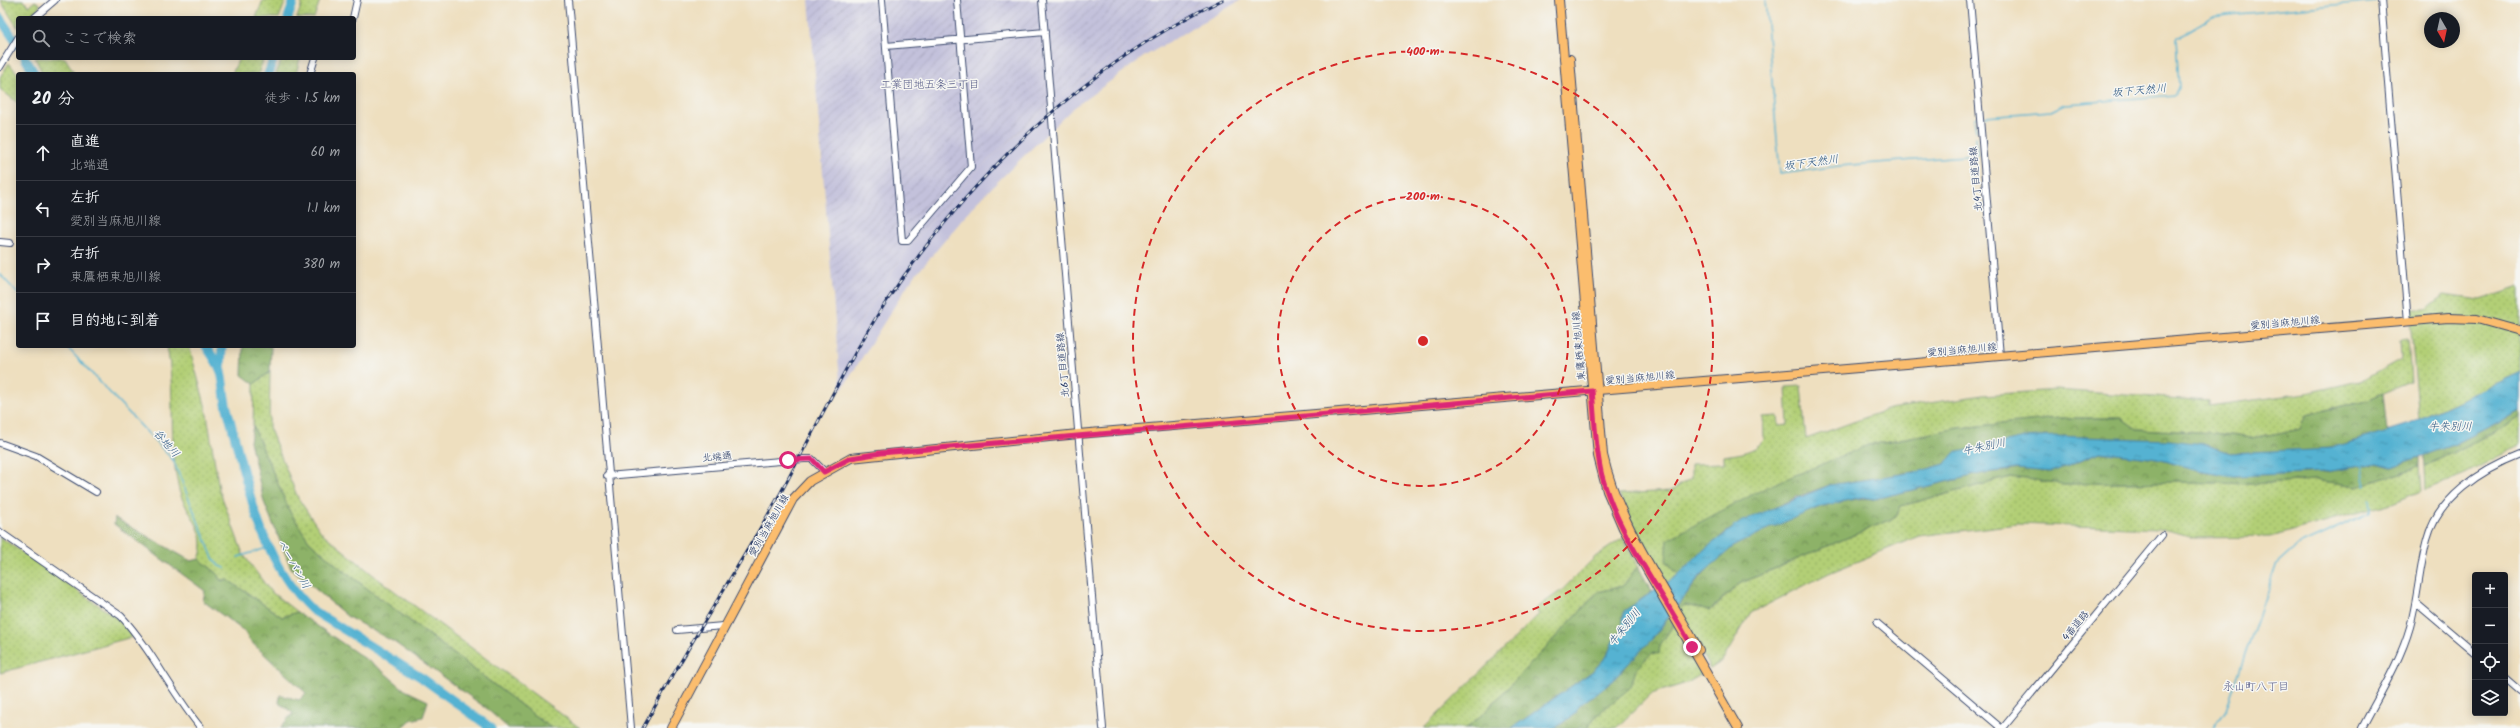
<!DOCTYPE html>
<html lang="ja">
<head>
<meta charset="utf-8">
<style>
	:root { --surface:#171b24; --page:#20242c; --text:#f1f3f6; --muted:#9ea1a6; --line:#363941 }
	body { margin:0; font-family:Kalam,"Klee One",sans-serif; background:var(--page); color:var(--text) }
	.controls { position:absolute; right:12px; bottom:12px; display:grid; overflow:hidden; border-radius:4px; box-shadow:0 2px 10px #0003 }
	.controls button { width:36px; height:36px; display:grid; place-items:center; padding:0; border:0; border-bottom:1px solid var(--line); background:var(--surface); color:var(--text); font:20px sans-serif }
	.compass { position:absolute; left:2424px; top:12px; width:36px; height:36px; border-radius:50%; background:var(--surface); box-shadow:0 2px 10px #0003; rotate:171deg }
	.stop { position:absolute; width:12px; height:12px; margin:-9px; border:3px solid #db2777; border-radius:50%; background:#fff }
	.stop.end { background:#db2777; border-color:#fff; box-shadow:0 1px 4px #0008 }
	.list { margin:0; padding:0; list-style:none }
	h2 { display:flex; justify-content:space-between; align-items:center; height:52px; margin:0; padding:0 16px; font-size:17px }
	h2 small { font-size:13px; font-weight:400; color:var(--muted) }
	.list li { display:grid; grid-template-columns:26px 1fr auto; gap:12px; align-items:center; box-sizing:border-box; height:56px; padding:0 16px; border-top:1px solid var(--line) }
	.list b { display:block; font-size:15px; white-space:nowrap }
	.list p { margin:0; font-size:13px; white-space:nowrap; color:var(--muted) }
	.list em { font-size:13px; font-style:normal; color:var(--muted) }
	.icon { flex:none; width:22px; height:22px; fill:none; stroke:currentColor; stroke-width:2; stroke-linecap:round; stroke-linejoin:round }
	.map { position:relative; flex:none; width:2520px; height:728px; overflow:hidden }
	.search { position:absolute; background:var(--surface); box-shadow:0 2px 10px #0003; left:16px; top:16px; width:340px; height:44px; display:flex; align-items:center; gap:10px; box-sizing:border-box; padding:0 14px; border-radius:4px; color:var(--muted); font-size:15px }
	.panel { position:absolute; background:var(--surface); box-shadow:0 2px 10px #0003; left:16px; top:72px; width:340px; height:276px; border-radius:4px }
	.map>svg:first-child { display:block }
	.industrial { fill:url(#industrial-furrows) }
	.railway { fill:#c3c1db }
	.grass { fill:url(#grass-dots); stroke:#667f6a }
	.forest { fill:url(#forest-crowns); stroke:#547062 }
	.water { fill:url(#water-ripples); stroke:#387098 }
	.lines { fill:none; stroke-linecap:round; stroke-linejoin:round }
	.stream { stroke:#54b2d2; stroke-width:1.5 }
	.river { stroke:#54b2d2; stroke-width:9 }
	.minor-casing { stroke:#3b496d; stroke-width:8 }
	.major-casing { stroke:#3b496d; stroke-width:10 }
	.minor { stroke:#fff; stroke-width:6 }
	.major { stroke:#fbbd6e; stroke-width:8 }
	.rail-casing { stroke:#1b2f5e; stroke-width:3 }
	.rail { stroke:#f6f6f2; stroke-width:1.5; stroke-dasharray:4.5; stroke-linecap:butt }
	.route { stroke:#db2777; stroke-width:5 }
	.ring { fill:none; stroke:#d62828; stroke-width:2; stroke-dasharray:7 5 }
	.labels { text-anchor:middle; stroke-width:3; stroke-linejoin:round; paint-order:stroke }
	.street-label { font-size:10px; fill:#1b2f5e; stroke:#f6f6f2 }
	.neighbourhood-label { font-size:11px; fill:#545986; stroke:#f6f6f2 }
	.water-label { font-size:11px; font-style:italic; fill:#2c5681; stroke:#f6f6f2 }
	.centre { fill:#d62828; stroke:#f6f6f2; stroke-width:2 }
	.ring-label { font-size:12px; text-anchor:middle; font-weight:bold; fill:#d62828; stroke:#f6f6f2; stroke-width:3; stroke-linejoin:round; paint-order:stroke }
</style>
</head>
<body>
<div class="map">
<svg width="2520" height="728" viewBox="0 0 2520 728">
	<defs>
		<pattern id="industrial-furrows" width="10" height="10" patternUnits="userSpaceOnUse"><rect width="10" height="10" fill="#c3c1db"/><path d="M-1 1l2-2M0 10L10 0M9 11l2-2" fill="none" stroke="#a7a6be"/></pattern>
		<pattern id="grass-dots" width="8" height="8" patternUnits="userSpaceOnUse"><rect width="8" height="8" fill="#b2cf76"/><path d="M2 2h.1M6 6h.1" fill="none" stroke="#98b268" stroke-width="1.8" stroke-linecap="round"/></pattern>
		<pattern id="forest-crowns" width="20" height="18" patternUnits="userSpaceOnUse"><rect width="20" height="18" fill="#8db267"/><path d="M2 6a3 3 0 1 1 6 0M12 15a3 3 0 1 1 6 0" fill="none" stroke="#729158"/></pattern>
		<pattern id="water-ripples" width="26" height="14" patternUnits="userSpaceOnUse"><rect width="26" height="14" fill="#54b2d2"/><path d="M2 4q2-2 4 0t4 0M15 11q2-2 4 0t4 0" fill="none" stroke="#4591ae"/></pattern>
	</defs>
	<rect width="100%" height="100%" fill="#f6f6f2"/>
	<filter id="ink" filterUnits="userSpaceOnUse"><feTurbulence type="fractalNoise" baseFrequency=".025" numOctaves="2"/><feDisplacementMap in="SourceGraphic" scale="8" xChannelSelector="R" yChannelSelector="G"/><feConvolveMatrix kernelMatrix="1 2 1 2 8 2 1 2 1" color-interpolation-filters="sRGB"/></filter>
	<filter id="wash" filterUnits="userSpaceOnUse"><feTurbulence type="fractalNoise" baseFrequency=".012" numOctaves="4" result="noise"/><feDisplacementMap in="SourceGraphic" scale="16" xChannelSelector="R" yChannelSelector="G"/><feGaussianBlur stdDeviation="0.9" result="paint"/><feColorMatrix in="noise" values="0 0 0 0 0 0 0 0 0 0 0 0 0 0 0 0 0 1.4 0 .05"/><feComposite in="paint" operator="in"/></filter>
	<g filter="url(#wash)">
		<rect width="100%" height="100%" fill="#eedfbf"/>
		<path class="industrial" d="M 809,0 L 1208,0 L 1187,9 L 1113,57 L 1043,110 L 977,171 L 906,250 L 838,358 Z"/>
		<path class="railway" d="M 1208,0 L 1241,0 L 1145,56 L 1072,109 L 977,202 L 909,283 L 841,391 L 838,358 L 906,250 L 977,171 L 1043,110 L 1113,57 L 1187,9 Z"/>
		<path class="grass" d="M 0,0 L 23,0 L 29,6 L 35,1 L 41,5 L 29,18 L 18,18 L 18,28 Z
			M 263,0 L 286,0 L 279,18 L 256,18 Z
			M 303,0 L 320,0 L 314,18 L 297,18 Z
			M 35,58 L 65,58 L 75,74 L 43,74 Z
			M 239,58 L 264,58 L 258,74 L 232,74 Z
			M 282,58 L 300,58 L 296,74 L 276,74 Z
			M 9,63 L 18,74 L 18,103 L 0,89 L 0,77 Z
			M 2520,287 L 2520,372 L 2419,419 L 2409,309 L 2427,309 L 2443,295 L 2481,300 Z
			M 2408,339 L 2411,382 L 2366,400 L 2306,415 L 2300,429 L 2252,438 L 2214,433 L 2137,429 L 2121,418 L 2059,418 L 1959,428 L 1868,445 L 1666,560 L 1678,575 L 1667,583 L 1634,526 L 1619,494 L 1671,491 L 1691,478 L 1691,464 L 1724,463 L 1724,456 C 1740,453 1753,453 1764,440 L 1763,417 L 1778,416 L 1779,426 L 1788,425 L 1786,387 L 1801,386 L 1806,439 L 1889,409 L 1983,395 L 2057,390 L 2209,401 L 2209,406 L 2306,393 L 2363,380 L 2401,359 L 2400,340 Z
			M 167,346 L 189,346 L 206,408 L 219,489 L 243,554 L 270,591 L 297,612 L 282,617 L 228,580 L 220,580 L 217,573 L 199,559 C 211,530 183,513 178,486 C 168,440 176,392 167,346 Z
			M 270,372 L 269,427 L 298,498 L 321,532 L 377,578 L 580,728 L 551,728 L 339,567 L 309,541 L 290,512 L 253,426 L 254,384 Z
			M 2520,417 L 2520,445 L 2465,474 L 2426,490 L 2425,466 L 2491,434 Z
			M 2420,467 L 2422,491 L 2392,503 L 2270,537 L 2195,538 L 2158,529 L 2017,524 L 1919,536 L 1829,573 L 1751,613 L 1722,661 L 1710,669 L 1677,610 L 1685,605 L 1711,610 L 1739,584 L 1896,517 L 1901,506 L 2011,477 L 2064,484 L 2179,482 L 2251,484 L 2314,480 L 2358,486 Z
			M 0,537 L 124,623 L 132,637 L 0,673 Z
			M 1623,538 L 1638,566 L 1623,586 L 1598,592 L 1485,712 L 1466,728 L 1424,728 L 1539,614 L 1535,609 L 1562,590 L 1595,557 Z
			M 1674,624 L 1702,674 L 1687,683 L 1651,694 L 1616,728 L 1587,728 L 1598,714 L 1630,687 L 1636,669 L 1652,653 L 1659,653 L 1660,645 Z"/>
		<path class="forest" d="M 243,346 L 271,346 L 270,372 L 254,384 L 242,375 Z
			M 2383,393 L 2387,431 L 2332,448 L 2293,451 L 2231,453 L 2204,444 L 1955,453 L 1945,464 L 1921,471 L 1830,485 L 1796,497 L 1726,532 L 1678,575 L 1666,560 L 1668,539 L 1769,486 L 1868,445 L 1959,428 L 2059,418 L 2121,418 L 2137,429 L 2214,433 L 2252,438 L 2300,429 L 2306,415 L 2366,400 Z
			M 2520,411 L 2520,417 L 2491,434 L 2425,466 L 2424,455 L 2455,444 Z
			M 253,426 L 290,512 L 309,541 L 339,567 L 551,728 L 508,728 L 486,708 L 394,642 L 348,617 L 291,568 L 264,502 L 250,441 Z
			M 2100,452 L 2158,459 L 2197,470 L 2234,476 L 2325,472 L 2377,463 L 2392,467 L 2420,457 L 2420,467 L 2358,486 L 2314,480 L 2251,484 L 2179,482 L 2064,484 L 2011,477 L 1901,506 L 1896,517 L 1739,584 L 1710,610 L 1685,605 L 1677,610 L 1676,608 C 1693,586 1710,562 1734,546 C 1765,526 1839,494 1874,499 L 1984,473 L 2071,464 Z
			M 115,518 L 191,561 L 199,559 L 217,573 L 220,580 L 228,580 L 282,617 L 297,612 L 380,669 L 405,690 L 428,701 L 423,717 L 411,720 L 402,728 L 280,728 L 293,713 L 279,703 L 280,695 L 299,700 L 306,693 L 249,640 L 244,631 L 203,601 L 205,591 L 114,524 Z
			M 1638,566 L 1652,592 L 1624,611 L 1622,630 L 1613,641 L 1607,656 L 1593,671 L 1512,728 L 1466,728 L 1485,712 L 1598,592 L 1623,586 Z
			M 1669,617 L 1674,624 L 1660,645 L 1659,654 L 1652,653 L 1636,669 L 1631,687 L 1598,714 L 1587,728 L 1555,728 L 1576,713 L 1578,706 L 1609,684 L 1651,640 Z"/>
		<path class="water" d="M 2520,372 L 2520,411 L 2455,444 L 2392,467 L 2377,463 L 2325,472 L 2234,476 L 2197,470 L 2158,459 L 2100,452 L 2051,472 L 2016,469 L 1984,473 L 1874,499 L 1863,497 L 1822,506 L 1766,530 L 1734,546 L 1701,575 L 1651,640 L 1609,684 L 1578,706 L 1576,713 L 1555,728 L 1512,728 L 1593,671 L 1607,656 L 1613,641 L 1622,631 L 1624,611 L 1678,575 L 1701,552 L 1742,521 L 1830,485 L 1921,471 L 1945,464 L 1954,453 L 2024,438 L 2056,436 L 2169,440 L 2204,444 L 2231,453 L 2332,448 L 2409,424 Z"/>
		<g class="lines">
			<path class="stream" d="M 1765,0 L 1780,174 L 1839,166 L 1977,155 L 1976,137
				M 2385,0 L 2386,0
				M 1985,116 L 2051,111 L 2065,104 L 2080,103 L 2175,95 L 2179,88 L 2176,38 L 2212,17 L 2227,15 L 2376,1
				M 1976,131 L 1974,119 L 1976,117
				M 0,274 L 18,294
				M 66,346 L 173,460 L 213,558 L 219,566 L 225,568
				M 2361,463 L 2366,485
				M 238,557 L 270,547
				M 2214,728 L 2226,710 L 2276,565 L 2297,546 L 2369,513 L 2371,510 L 2370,500"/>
			<path class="river" d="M 0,18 L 18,45
				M 288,18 L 294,0
				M 25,58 L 35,74
				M 268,74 L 274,58
				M 206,346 C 211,354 218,363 221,372 C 224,384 224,397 227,408 C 246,476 258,560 312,610 L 422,678 L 491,728
				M 221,370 L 222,346"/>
		</g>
	</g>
	<g filter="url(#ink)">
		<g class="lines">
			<g class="minor-casing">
				<path id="minor" d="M 568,0 L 631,728
					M 882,0 L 902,241 L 908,241 L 971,167 L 957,0
					M 1042,0 L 1103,728
					M 1970,0 L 2000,356
					M 2381,0 L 2408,322
					M 34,18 L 55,0
					M 353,18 L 357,0
					M 886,46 L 1045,32
					M 0,67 L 18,38
					M 310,74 L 315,58
					M 0,242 L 10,243
					M 0,443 L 36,456 L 96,492
					M 607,476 L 804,459 L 812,459 L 824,471
					M 0,532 L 121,616 C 152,650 172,693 201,728
					M 2416,603 L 2475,653
					M 1877,623 L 2001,728
					M 677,630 L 723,626
					M 2505,678 L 2520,691
					M 2003,728 L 2162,535
					M 2362,728 C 2379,695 2400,662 2410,627 C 2418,598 2419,569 2427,540 C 2438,498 2481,470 2520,455"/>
			</g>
			<g class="major-casing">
				<path id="major" d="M 1559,0 L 1598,456 L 1607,491 L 1623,528 L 1738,728
					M 1570,59 L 1603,455 C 1619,526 1665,587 1699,650
					M 671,728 L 793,499 L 810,481 L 851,458 L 1078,434 L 2448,318 L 2477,319 L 2520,331"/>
			</g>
			<use href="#minor" class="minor"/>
			<use href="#major" class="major"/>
			<g class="rail-casing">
				<path id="rail" d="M 643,728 C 686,649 735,573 780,494 C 815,430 846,363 886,302 C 970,176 1084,66 1222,0"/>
			</g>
			<use href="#rail" class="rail"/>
		</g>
	</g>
	<g class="lines" filter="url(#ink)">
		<path class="route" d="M 788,460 L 812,459 L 824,472 L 851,458 L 881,453 L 1592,391 C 1595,419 1595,448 1602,476 C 1619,538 1662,590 1692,647"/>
	</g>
	<g class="ring">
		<circle cx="1423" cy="341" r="145"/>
		<circle cx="1423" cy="341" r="290"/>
	</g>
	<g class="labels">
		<g class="street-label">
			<text transform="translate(1975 179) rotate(-95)" y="4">北4丁目道路線</text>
			<text transform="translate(2285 322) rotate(-5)" y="4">愛別当麻旭川線</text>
			<text transform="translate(1578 346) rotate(-95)" y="4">東鷹栖東旭川線</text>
			<text transform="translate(1962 349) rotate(-5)" y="4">愛別当麻旭川線</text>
			<text transform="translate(1062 365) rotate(-95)" y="4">北6丁目道路線</text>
			<text transform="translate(1640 377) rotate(-5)" y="4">愛別当麻旭川線</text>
			<text transform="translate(717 456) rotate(-5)" y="4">北端通</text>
			<text transform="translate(768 525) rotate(-60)" y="4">愛別当麻旭川線</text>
			<text transform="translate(2075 625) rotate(-50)" y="4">4番道路</text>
		</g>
		<g class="neighbourhood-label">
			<text x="930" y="88">工業団地五条三丁目</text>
			<text x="2256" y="690">永山町八丁目</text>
		</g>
		<g class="water-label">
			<text transform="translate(2139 90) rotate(-5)" y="4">坂下天然川</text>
			<text transform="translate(1811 162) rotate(-8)" y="4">坂下天然川</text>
			<text x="2450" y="430">牛朱別川</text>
			<text transform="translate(167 443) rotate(49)" y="4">谷地川</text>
			<text transform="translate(1984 446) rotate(-12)" y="4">牛朱別川</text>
			<text transform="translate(294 564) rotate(60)" y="4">ペーパン川</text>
			<text transform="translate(1624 627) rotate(-51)" y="4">牛朱別川</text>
		</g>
	</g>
	<circle cx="1423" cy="341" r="6" class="centre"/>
	<g class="ring-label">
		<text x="1423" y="55">400 m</text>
		<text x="1423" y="200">200 m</text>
	</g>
</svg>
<div class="controls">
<button>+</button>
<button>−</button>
<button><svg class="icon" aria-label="locate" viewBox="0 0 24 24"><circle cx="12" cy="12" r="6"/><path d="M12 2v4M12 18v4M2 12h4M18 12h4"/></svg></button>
<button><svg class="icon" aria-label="layers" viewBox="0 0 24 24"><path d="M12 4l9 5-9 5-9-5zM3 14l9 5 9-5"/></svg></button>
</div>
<svg class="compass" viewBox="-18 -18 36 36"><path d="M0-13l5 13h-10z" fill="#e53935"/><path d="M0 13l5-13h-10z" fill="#9ea1a6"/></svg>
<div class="stop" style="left:788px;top:460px"></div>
<div class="stop end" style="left:1692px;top:647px"></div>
<div class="search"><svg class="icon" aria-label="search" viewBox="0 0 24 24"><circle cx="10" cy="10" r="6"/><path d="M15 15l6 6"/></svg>ここで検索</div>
<section class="panel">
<h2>20 分<small>徒歩 · 1.5 km</small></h2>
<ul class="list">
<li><svg class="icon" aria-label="ahead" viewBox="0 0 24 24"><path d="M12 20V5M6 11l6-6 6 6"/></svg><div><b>直進</b><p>北端通</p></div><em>60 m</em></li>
<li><svg class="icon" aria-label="left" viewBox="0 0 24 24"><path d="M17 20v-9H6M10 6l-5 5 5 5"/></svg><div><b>左折</b><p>愛別当麻旭川線</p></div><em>1.1 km</em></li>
<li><svg class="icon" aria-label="right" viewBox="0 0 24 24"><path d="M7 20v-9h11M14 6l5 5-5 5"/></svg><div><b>右折</b><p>東鷹栖東旭川線</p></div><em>380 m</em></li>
<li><svg class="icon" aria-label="arrive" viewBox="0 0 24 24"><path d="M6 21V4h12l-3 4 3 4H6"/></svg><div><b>目的地に到着</b></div></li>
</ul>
</section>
</div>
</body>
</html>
